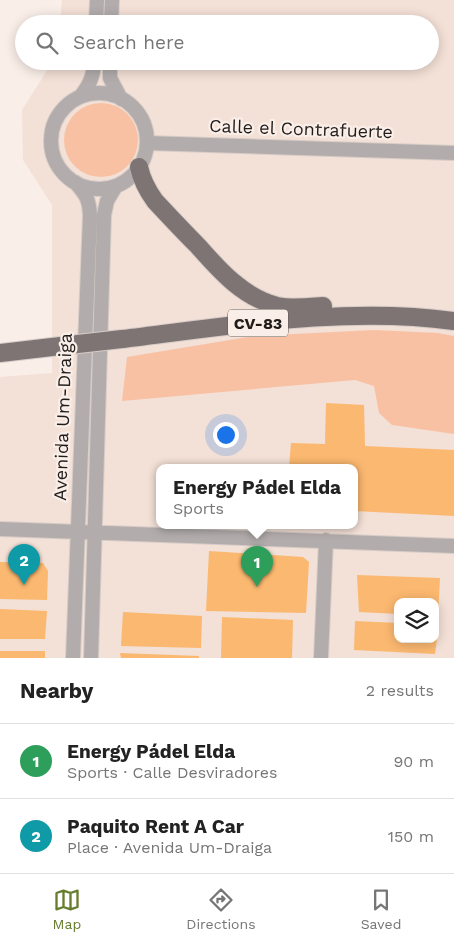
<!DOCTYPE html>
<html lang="en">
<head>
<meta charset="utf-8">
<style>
	:root { --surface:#fff; --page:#f2f2f2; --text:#222; --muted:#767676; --line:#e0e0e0; --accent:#677d2e }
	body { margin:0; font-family:"Work Sans",sans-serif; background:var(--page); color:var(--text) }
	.controls { position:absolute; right:15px; bottom:15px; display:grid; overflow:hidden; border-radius:10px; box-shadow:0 2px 12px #0003 }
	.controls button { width:45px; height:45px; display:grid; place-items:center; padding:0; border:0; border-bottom:1px solid var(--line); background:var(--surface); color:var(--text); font:25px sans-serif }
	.you { position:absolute; left:225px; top:434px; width:18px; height:18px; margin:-12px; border:4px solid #fff; border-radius:50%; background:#1a73e8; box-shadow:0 0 0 8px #1a73e833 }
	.badge { display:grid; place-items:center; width:32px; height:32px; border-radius:50%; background:var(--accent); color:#fff; font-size:16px; font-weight:700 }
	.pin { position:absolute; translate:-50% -41px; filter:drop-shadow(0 1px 2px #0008) }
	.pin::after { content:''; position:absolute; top:26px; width:18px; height:15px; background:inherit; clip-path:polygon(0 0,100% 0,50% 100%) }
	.popup { position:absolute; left:156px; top:464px; width:202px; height:65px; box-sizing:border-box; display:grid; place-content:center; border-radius:10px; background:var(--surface); filter:drop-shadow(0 1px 4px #0005); font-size:16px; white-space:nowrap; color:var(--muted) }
	.popup b { font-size:19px; color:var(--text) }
	.popup::after { content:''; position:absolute; left:50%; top:100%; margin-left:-10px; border:10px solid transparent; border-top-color:var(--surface) }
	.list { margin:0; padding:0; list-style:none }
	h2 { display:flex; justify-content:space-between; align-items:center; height:65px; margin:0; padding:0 20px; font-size:21px }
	h2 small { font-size:16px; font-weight:400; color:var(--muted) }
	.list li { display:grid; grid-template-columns:32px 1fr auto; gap:15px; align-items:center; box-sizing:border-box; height:75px; padding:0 20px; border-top:1px solid var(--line) }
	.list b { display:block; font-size:19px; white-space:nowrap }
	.list p { margin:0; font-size:16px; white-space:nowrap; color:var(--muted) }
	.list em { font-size:16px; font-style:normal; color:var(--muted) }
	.icon { flex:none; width:28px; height:28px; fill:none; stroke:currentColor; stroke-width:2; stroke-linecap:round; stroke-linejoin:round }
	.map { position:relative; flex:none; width:454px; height:658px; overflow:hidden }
	.search { position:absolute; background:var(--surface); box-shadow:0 2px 12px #0003; left:15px; right:15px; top:15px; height:55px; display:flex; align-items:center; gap:12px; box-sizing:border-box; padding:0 18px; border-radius:28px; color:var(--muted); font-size:19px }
	.sheet { height:215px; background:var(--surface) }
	nav { display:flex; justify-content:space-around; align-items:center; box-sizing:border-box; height:70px; border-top:1px solid var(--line); background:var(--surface); font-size:14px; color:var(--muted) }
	nav a { display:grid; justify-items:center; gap:2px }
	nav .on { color:var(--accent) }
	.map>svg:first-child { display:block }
	.built { fill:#f3e0d6; fill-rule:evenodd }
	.green { fill:#f9c1a3 }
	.building { fill:#fbb870 }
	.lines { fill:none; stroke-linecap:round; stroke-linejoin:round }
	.minor-casing { stroke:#d7ccc7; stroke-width:16 }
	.major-casing { stroke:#d7ccc7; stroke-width:20 }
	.minor { stroke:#b2adac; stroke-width:14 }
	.major { stroke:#7e7473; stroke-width:18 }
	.major-bridge-casing { stroke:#d7ccc7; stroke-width:20; stroke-linecap:butt }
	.major-bridge { stroke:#7e7473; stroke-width:18 }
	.labels { text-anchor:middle; stroke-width:4.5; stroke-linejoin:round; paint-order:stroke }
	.shield { fill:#faeee8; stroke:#615b58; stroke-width:1 }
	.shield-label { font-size:16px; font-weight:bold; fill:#201c1a }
	.street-label { font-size:18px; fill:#201c1a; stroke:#faeee8 }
</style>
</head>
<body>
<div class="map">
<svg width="454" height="658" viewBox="0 0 454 658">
	<rect width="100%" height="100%" fill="#faeee8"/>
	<path class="built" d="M 62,0 L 454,0 L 454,658 L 0,658 L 0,377 L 52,373 L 52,205 L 23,160 L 22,110 L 53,61 L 430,61 L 430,24 L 60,24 ZM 160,468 L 354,468 L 354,526 L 160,526 ZM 398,602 L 435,602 L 435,639 L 398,639 Z"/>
	<path class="green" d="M64 140a37 37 0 1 1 74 0a37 37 0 1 1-74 0Z
		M 374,330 L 438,333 L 454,336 L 454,434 L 392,425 L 379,413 L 374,386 L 355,380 L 122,401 L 127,357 L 254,336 Z"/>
	<path class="building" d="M 326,403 L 364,405 L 365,446 L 454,450 L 454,516 L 354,511 L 354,468 L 289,468 L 291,443 L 325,444 Z
		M 209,551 L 303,557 L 309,562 L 306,613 L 206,611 Z
		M 0,562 L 43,563 L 48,571 L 47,600 L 0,599 Z
		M 357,575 L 440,578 L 438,616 L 435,615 L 435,602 L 398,602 L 398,614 L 359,612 Z
		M 0,609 L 47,611 L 45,639 L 0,639 Z
		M 123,612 L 202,616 L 201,648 L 121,646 Z
		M 222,617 L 293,620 L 292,658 L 221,658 Z
		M 355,621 L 398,623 L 398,639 L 437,639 L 435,654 L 354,650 Z
		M 0,651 L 45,651 L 45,658 L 0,658 Z
		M 120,653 L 199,656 L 199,658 L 121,658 Z"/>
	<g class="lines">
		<g class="minor-casing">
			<path id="minor" d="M 96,24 L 97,0
				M 111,24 L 112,0
				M 110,61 L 110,78 L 121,99
				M51 141a48 48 0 1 1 96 0a48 48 0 1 1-96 0Z
				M 80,97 C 89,86 94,76 94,61
				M 147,143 L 454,153
				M 0,529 L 454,546
				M 73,658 L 90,215 C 89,198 86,195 75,182
				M 91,658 L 104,215 L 107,201 L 116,186
				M 321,658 L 326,540"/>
		</g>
		<g class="major-casing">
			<path id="major" d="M 139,167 C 142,181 147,190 155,201 C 169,216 183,231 198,246 C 220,271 243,297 277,306 C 292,309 308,307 323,306
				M 122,339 C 230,326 346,306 454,321
				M 0,353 L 69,345"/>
		</g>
		<use href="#minor" class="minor"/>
		<use href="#major" class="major"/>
		<g class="major-bridge-casing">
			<path id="major-bridge" d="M 69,345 L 122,339"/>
		</g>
		<use href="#major-bridge" class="major-bridge"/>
	</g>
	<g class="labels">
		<rect class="shield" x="228" y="309.5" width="60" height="27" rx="4"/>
		<g class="shield-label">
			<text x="258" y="329">CV-83</text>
		</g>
		<g class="street-label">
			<text transform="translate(301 129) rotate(2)" y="6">Calle el Contrafuerte</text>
			<text transform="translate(63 417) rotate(-88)" y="6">Avenida Um-Draiga</text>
		</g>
	</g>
</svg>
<div class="controls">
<button><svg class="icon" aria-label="layers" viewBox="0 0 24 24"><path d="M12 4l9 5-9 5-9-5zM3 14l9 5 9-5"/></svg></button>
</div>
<div class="you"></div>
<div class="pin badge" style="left:257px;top:587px;background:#2e9e5b">1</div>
<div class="popup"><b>Energy Pádel Elda</b>Sports</div>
<div class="pin badge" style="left:24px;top:585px;background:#0f9aa8">2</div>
<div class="search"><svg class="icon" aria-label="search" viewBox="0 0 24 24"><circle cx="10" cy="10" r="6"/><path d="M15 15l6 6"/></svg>Search here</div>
</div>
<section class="sheet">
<h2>Nearby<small>2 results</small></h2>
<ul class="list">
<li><span class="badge" style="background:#2e9e5b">1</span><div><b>Energy Pádel Elda</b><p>Sports · Calle Desviradores</p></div><em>90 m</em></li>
<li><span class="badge" style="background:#0f9aa8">2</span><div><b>Paquito Rent A Car</b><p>Place · Avenida Um-Draiga</p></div><em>150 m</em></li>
</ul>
</section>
<nav>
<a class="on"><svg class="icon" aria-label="map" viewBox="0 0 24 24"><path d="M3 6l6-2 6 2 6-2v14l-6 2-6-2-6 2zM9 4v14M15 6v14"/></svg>Map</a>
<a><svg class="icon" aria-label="directions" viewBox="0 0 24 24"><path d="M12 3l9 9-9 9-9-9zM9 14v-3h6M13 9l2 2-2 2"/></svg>Directions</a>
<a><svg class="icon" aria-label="saved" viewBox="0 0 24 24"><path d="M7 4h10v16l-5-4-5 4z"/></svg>Saved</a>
</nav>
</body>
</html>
